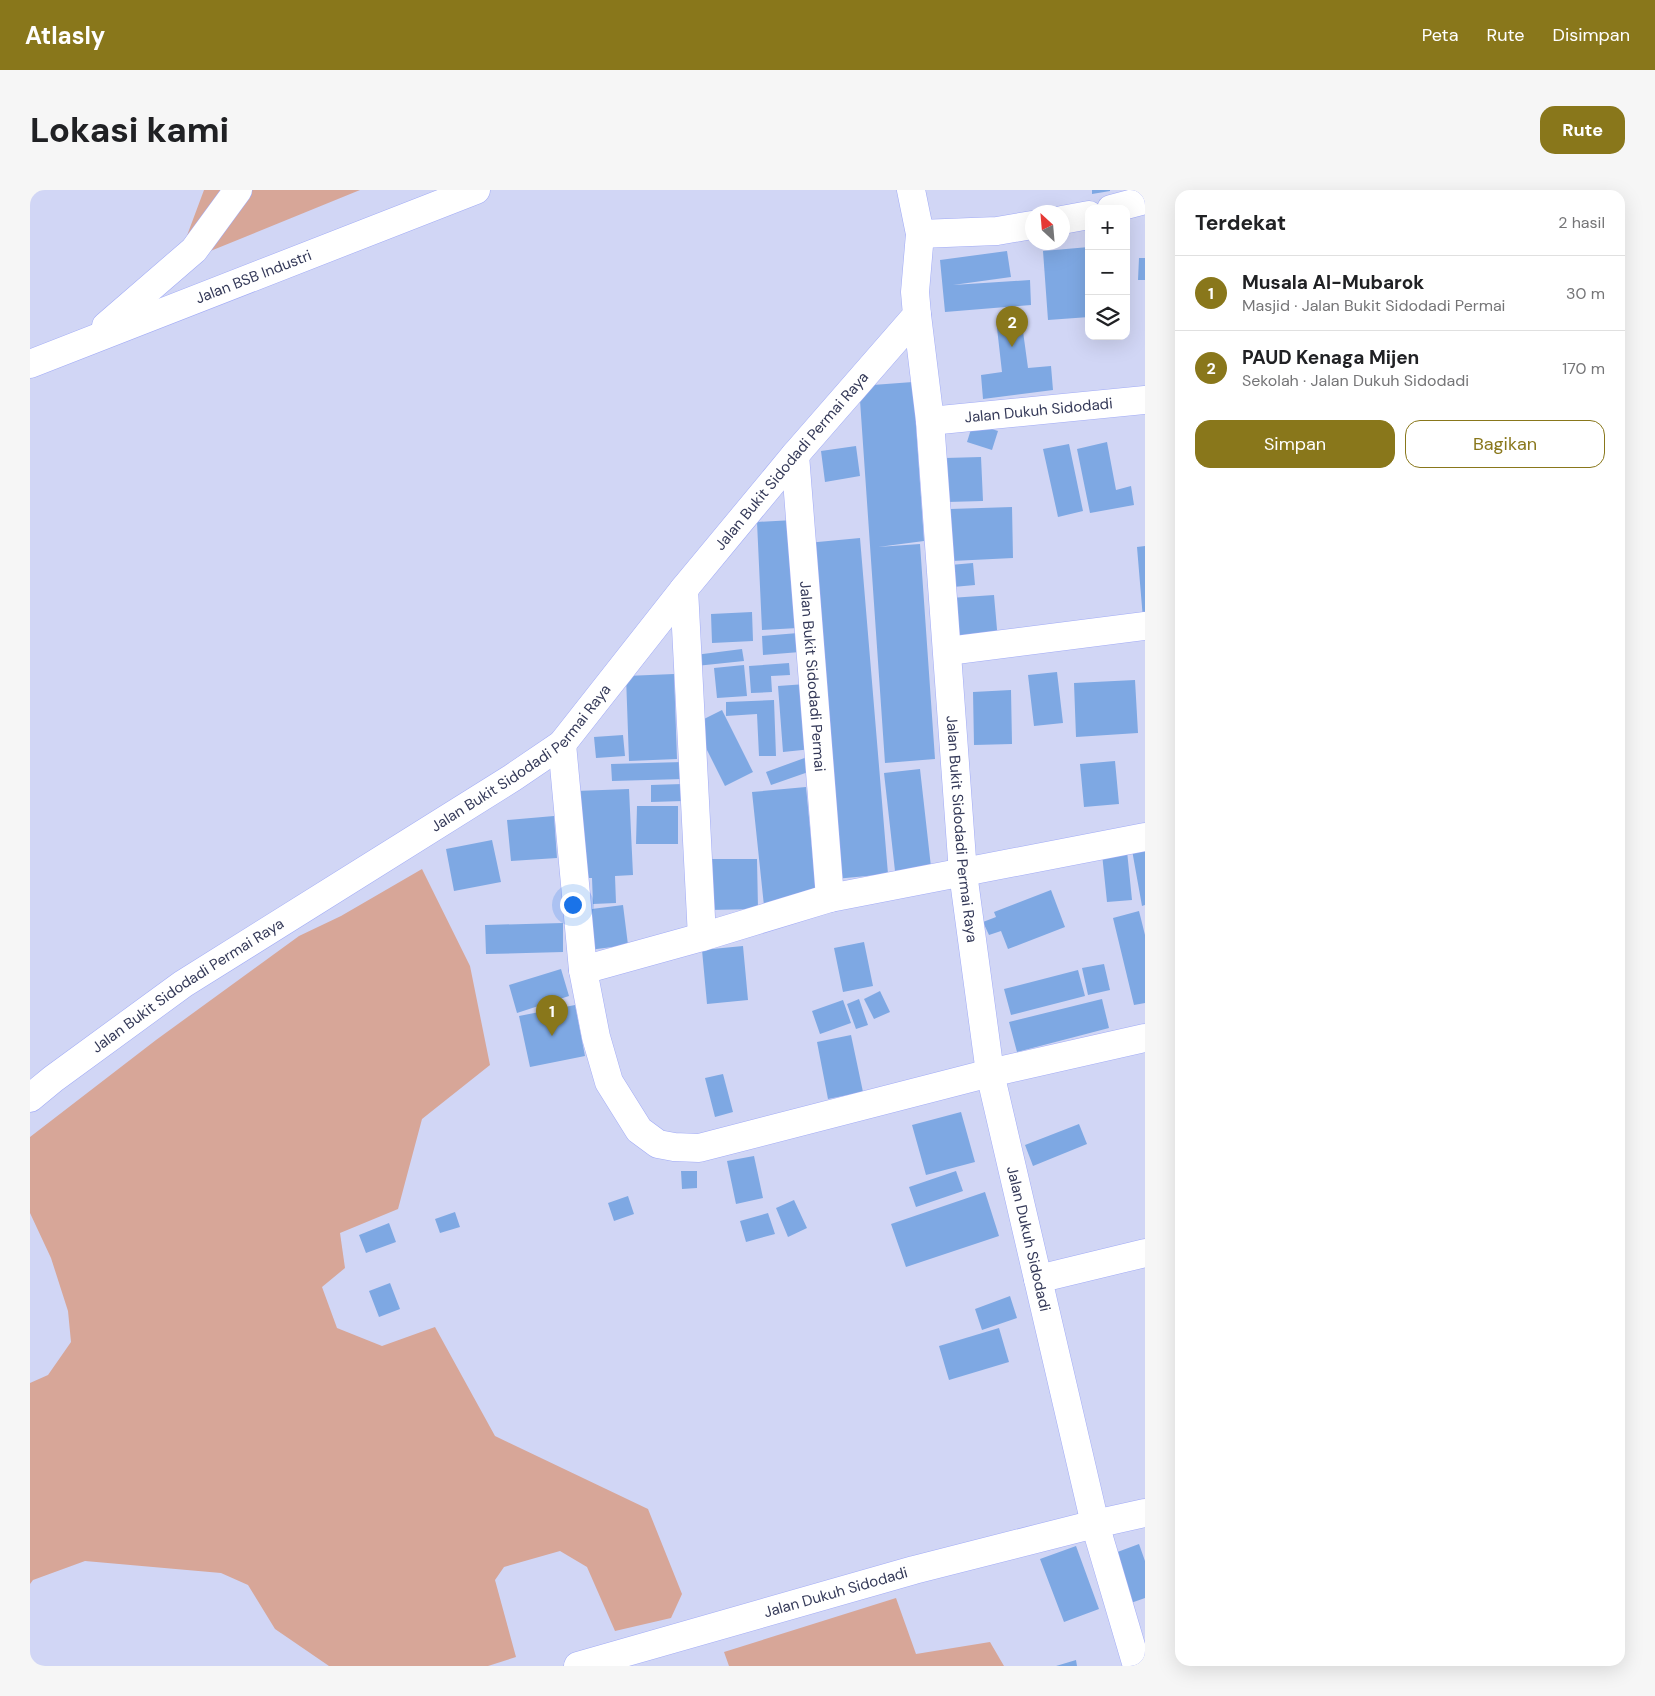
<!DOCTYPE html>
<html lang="id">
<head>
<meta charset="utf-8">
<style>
	:root { --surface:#fff; --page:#f6f6f6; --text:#202124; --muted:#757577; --line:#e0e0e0; --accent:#89771b }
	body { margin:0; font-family:"DM Sans",sans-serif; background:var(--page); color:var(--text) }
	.controls { position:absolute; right:15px; top:15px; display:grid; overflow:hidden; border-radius:10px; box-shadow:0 5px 20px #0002 }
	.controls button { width:45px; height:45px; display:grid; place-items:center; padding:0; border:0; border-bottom:1px solid var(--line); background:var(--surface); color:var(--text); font:25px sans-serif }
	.compass { position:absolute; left:995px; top:15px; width:45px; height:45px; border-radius:50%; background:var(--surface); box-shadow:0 5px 20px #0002; rotate:334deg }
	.you { position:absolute; left:542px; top:714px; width:18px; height:18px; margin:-12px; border:4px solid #fff; border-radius:50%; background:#1a73e8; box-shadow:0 0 0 8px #1a73e833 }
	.badge { display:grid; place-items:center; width:32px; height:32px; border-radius:50%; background:var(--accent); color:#fff; font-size:16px; font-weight:700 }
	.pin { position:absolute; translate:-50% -41px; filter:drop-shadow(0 1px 2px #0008) }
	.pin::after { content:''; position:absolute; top:26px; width:18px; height:15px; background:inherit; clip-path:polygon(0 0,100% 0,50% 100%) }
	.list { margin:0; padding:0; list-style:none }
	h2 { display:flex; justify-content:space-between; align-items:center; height:65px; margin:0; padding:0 20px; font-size:21px }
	h2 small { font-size:16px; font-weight:400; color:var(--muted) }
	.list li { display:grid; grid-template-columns:32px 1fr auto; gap:15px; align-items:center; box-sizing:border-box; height:75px; padding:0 20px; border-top:1px solid var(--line) }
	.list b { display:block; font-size:19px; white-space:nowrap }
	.list p { margin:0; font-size:16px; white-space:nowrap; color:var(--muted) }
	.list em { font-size:16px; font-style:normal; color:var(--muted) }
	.actions { display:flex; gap:10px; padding:15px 20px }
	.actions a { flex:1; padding:11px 0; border:1px solid var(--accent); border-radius:15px; text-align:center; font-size:18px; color:var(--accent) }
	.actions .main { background:var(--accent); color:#fff }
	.icon { flex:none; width:28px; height:28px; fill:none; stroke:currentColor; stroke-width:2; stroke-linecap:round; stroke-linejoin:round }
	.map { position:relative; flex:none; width:1115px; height:1476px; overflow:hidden; border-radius:15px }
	header { display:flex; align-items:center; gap:30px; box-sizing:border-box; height:70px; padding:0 25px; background:var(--accent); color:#fff }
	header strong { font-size:24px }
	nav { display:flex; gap:28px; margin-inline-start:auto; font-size:18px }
	.intro { display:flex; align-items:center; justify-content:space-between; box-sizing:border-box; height:120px; padding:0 30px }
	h1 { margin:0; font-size:35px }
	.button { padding:12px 22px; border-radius:15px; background:var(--accent); color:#fff; font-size:18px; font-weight:700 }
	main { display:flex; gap:30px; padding:0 30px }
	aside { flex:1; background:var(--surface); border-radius:15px; box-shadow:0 5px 20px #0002 }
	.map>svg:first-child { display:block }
	.green { fill:#d7a698 }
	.building { fill:#7ea8e3 }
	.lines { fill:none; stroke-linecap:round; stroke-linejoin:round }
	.minor-casing { stroke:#a1abf6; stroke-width:29 }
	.minor { stroke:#fff; stroke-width:28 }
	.labels { text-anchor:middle; stroke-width:4.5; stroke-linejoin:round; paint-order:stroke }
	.street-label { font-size:15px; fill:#343958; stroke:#e1e4f4 }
</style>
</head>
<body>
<header>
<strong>Atlasly</strong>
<nav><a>Peta</a><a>Rute</a><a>Disimpan</a></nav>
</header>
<div class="intro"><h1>Lokasi kami</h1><a class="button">Rute</a></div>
<main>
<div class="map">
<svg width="1115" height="1476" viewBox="0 0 1115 1476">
	<rect width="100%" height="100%" fill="#d1d6f5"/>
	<path class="green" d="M 174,0 L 330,0 L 146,75 Z
		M 392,679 L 440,776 L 460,875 L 392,929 L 368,1019 L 310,1043 L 315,1078 L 292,1097 L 307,1138 L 352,1156 L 405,1137 L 465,1246 L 618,1319 L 652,1404 L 641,1428 L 585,1441 L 557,1377 L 530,1361 L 474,1377 L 465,1390 L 486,1467 L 458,1476 L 299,1476 L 245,1439 L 218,1395 L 191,1383 L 55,1371 L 3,1390 L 0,1394 L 0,1193 L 18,1185 L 41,1152 L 38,1121 L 21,1068 L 0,1023 L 0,947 L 126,850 L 269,746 L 311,726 Z
		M 866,1408 L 886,1464 L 960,1452 L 974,1476 L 699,1476 L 694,1462 Z"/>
	<path class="building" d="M 1062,0 L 1080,0 L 1080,1 L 1062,4 Z
		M 1059,57 L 1059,127 L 1018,130 L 1013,61 Z
		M 977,61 L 981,87 L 923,95 L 1000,90 L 1001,115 L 915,122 L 910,70 Z
		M 1109,68 L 1115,68 L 1115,90 L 1108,90 Z
		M 992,134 L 998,178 L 1021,176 L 1023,200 L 953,209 L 951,185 L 972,182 L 967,138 Z
		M 883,192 L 894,351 L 848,357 L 890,354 L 905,569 L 855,573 L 829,196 Z
		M 943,233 L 968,241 L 962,260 L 937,252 Z
		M 1077,252 L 1086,300 L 1101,296 L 1104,315 L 1060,323 L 1047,259 Z
		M 1039,254 L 1053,321 L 1028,327 L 1013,259 Z
		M 826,256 L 830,286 L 795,292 L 791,261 Z
		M 951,267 L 953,311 L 917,312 L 915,268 Z
		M 982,317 L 983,368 L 922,371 L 920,319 Z
		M 764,330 L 768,438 L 732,440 L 727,332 Z
		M 830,348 L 858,684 L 805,689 L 777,353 Z
		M 1115,356 L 1115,428 L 1113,429 L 1107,357 Z
		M 943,373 L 945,395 L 923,397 L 920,375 Z
		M 964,405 L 968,451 L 923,454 L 920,408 Z
		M 722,422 L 723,451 L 682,453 L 681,424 Z
		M 768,443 L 770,462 L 733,465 L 732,446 Z
		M 712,459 L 714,471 L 666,476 L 665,465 Z
		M 759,473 L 760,485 L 741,486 L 742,502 L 721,503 L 719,476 Z
		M 714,475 L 717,506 L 687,508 L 684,478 Z
		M 1027,482 L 1033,533 L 1004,536 L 998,485 Z
		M 644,484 L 647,569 L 599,571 L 596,486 Z
		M 1105,490 L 1108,543 L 1046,547 L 1044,493 Z
		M 776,494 L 782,559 L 753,562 L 748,496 Z
		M 981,500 L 982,554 L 944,555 L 943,502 Z
		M 744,510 L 746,566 L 729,566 L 727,524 L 696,526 L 696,512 Z
		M 692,520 L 723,582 L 695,596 L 664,534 Z
		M 593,545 L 595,566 L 566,568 L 564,547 Z
		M 780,566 L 784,580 L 741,595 L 736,582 Z
		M 1085,571 L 1089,614 L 1054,617 L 1050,574 Z
		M 653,572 L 653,589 L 582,591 L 581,574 Z
		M 890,579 L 901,677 L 865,681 L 854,583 Z
		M 653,594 L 653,611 L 621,612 L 621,595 Z
		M 776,597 L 787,710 L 734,716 L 722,602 Z
		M 599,599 L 603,685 L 585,686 L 586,713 L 563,714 L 562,688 L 551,688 L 546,601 Z
		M 607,616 L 648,616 L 648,654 L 606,654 Z
		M 524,626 L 527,668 L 481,671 L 477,630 Z
		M 462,650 L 471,692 L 424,701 L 416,659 Z
		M 1115,658 L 1115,715 L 1112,716 L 1102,660 Z
		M 1097,661 L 1102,710 L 1077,712 L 1072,664 Z
		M 678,669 L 727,669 L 728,719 L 679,720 Z
		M 1021,700 L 1035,737 L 978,759 L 971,741 L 959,745 L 953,732 L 966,727 L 964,722 Z
		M 593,715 L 598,755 L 559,760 L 554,720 Z
		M 1109,721 L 1115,745 L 1115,813 L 1104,815 L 1083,728 Z
		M 533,733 L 533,762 L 456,764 L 455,735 Z
		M 834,752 L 843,796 L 813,802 L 804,758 Z
		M 713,756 L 718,810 L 677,814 L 672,760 Z
		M 1074,774 L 1080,800 L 1058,805 L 1052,778 Z
		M 531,779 L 539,806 L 487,823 L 479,795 Z
		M 1048,780 L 1055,806 L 981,825 L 974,799 Z
		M 850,801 L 860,822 L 844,829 L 834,809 Z
		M 829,809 L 838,835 L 826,839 L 817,814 Z
		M 1072,809 L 1079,838 L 987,862 L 979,832 Z
		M 813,810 L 821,833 L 790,844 L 782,821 Z
		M 545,815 L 555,866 L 500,877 L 489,826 Z
		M 821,845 L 833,902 L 798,909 L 787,852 Z
		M 693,884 L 703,922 L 685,927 L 675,888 Z
		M 931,922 L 945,972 L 896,985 L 882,935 Z
		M 1049,934 L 1057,954 L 1003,976 L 995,955 Z
		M 724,966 L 733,1008 L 706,1014 L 697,971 Z
		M 651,981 L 667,981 L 667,998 L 652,999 Z
		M 926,981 L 933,1001 L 886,1017 L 879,997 Z
		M 955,1002 L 969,1046 L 876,1077 L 861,1034 Z
		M 598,1006 L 604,1024 L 584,1031 L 578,1013 Z
		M 764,1010 L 777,1038 L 758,1047 L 746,1018 Z
		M 425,1022 L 430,1037 L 410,1043 L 405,1029 Z
		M 738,1023 L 745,1044 L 716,1052 L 710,1031 Z
		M 359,1033 L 366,1052 L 336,1063 L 329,1045 Z
		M 360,1093 L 370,1119 L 349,1127 L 339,1101 Z
		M 980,1106 L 987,1128 L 952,1140 L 945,1119 Z
		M 969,1138 L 979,1172 L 919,1190 L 909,1156 Z
		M 1109,1354 L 1115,1371 L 1115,1408 L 1098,1414 L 1082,1364 Z
		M 1046,1356 L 1069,1419 L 1034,1432 L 1010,1369 Z
		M 1046,1470 L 1047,1476 L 1026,1476 Z"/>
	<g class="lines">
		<g class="minor-casing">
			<g id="minor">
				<path d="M 1081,19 L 1115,10"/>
				<path d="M 1032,30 L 1059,25"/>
				<path d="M 890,44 L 967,41 L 1002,35"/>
				<path id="s1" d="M 887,125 L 900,231 L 933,683 L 960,883 L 1065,1334 L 1107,1476"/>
				<path d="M 76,136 L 164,60 L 208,0"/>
				<path id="s2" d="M 0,174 L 446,0"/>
				<path id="s3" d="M 900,231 L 1115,210"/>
				<path id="s4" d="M 765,265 L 800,708"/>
				<path d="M 654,399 L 672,747"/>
				<path d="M 918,461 L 1115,436"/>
				<path d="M 532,554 L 553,780 L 566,847 L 579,892 L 609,940 L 628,954 L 644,957 L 669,958 L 960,883 L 1115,848"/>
				<path d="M 553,780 L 672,747 L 800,708 L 1115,647"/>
				<path id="s5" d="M 0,908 L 23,889 L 153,794 L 482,588 L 532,554 L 654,399 L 765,265 L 887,125 L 885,102 L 890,44 L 881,0"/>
				<path d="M 1008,1089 L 1115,1063"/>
				<path id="s6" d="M 548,1476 L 884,1380 L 1065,1334 L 1115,1323"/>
			</g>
		</g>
		<use href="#minor" class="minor"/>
	</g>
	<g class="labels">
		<g class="street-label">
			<text dy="5" stroke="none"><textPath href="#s2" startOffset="240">Jalan BSB Industri</textPath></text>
			<text dy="5" stroke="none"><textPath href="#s3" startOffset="109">Jalan Dukuh Sidodadi</textPath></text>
			<text dy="5" stroke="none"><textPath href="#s5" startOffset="1004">Jalan Bukit Sidodadi Permai Raya</textPath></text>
			<text dy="5" stroke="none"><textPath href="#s4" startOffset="222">Jalan Bukit Sidodadi Permai</textPath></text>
			<text dy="5" stroke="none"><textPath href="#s5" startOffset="599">Jalan Bukit Sidodadi Permai Raya</textPath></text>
			<text dy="5" stroke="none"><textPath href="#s1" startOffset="516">Jalan Bukit Sidodadi Permai Raya</textPath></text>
			<text dy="5" stroke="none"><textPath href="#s5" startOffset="194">Jalan Bukit Sidodadi Permai Raya</textPath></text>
			<text dy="5" stroke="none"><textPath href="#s1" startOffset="932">Jalan Dukuh Sidodadi</textPath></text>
			<text dy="5" stroke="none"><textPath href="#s6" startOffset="268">Jalan Dukuh Sidodadi</textPath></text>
		</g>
	</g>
</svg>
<div class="controls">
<button>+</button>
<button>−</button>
<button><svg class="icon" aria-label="layers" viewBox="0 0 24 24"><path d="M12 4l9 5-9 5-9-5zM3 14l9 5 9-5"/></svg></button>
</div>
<svg class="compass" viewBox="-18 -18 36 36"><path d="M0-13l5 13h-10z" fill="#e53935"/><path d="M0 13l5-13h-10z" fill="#757577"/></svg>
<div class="you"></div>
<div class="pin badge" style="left:522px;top:846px">1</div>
<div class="pin badge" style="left:982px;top:157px">2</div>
</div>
<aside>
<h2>Terdekat<small>2 hasil</small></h2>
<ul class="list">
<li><span class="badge">1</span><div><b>Musala Al-Mubarok</b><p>Masjid · Jalan Bukit Sidodadi Permai</p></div><em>30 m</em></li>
<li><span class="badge">2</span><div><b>PAUD Kenaga Mijen</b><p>Sekolah · Jalan Dukuh Sidodadi</p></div><em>170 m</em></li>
</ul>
<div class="actions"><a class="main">Simpan</a><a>Bagikan</a></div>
</aside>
</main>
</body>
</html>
